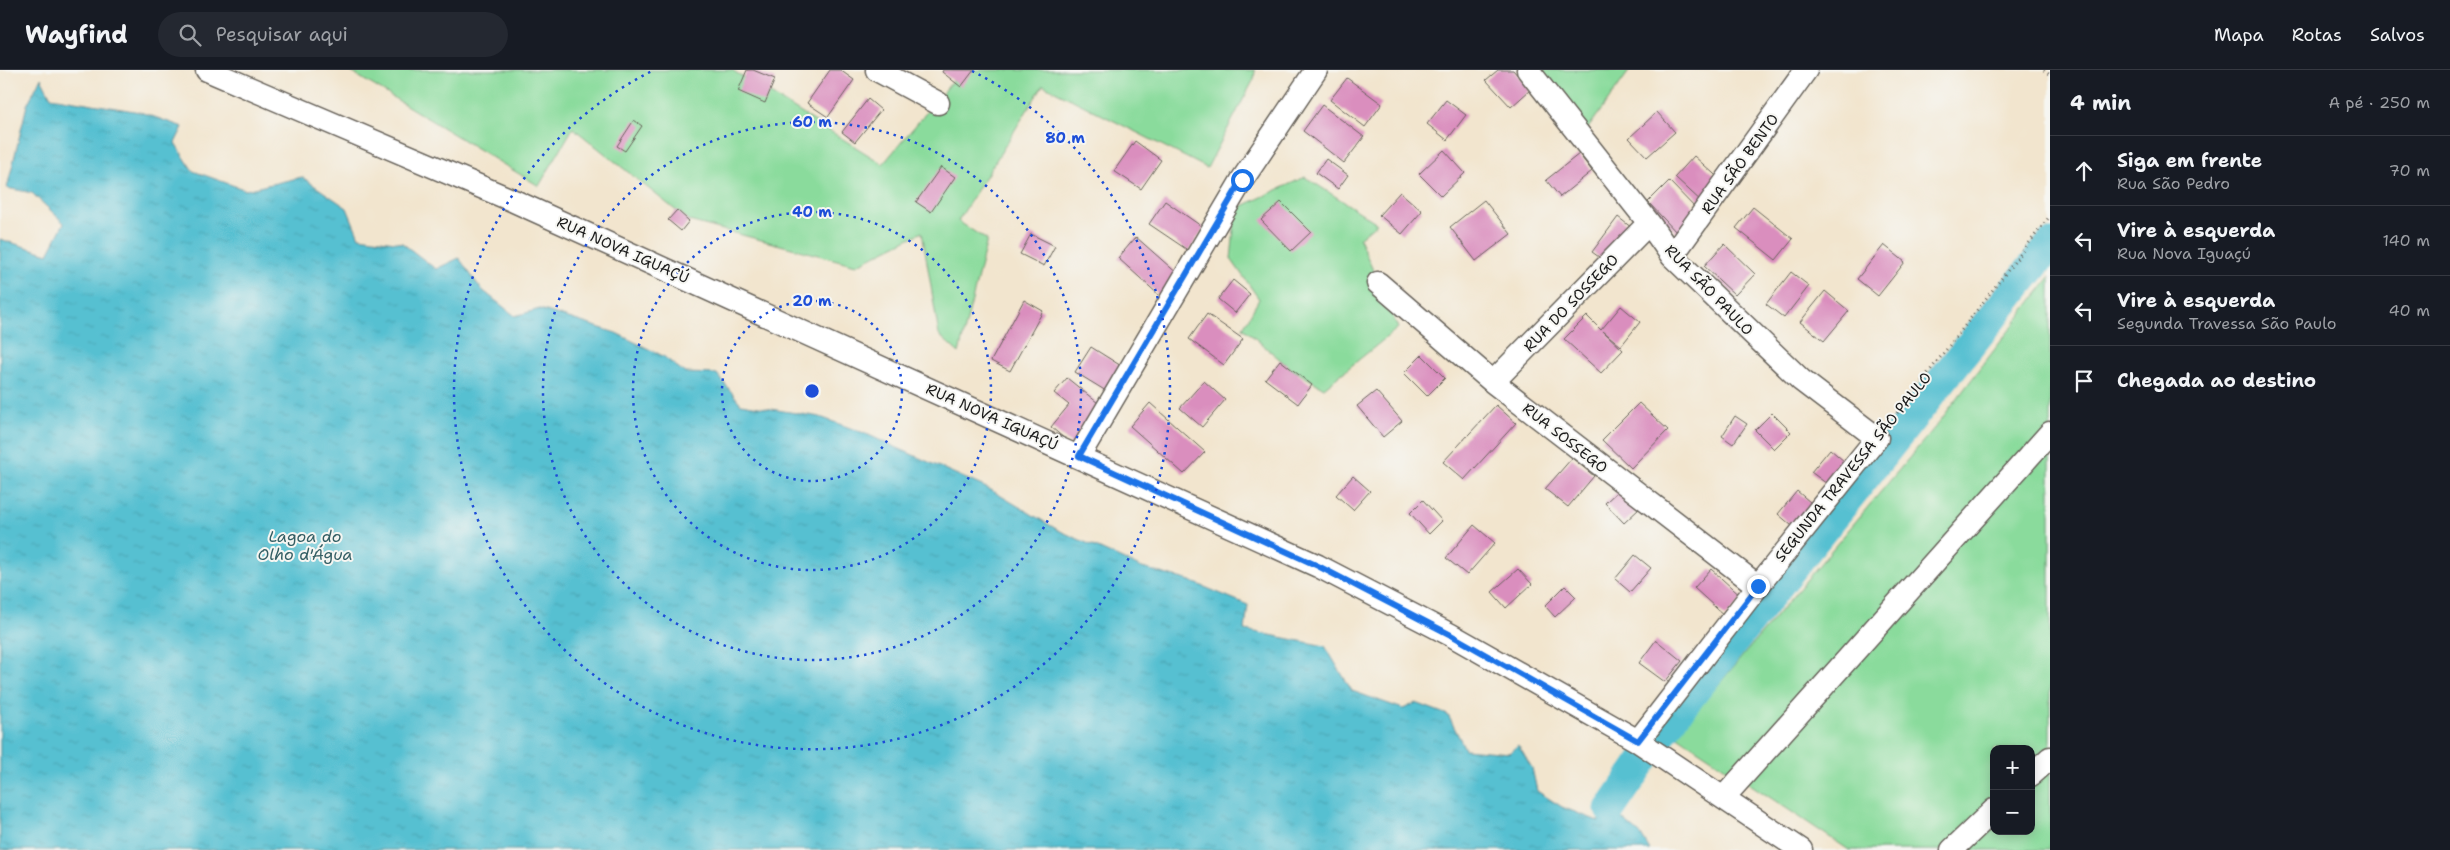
<!DOCTYPE html>
<html lang="pt">
<head>
<meta charset="utf-8">
<style>
	:root { --surface:#171b24; --page:#242831; --text:#f1f3f6; --muted:#9ea1a6; --line:#363941 }
	body { margin:0; font-family:"Shantell Sans",sans-serif; background:var(--page); color:var(--text) }
	.controls { position:absolute; right:15px; bottom:15px; display:grid; overflow:hidden; border-radius:10px; box-shadow:0 2px 12px #0003 }
	.controls button { width:45px; height:45px; display:grid; place-items:center; padding:0; border:0; border-bottom:1px solid var(--line); background:var(--surface); color:var(--text); font:25px sans-serif }
	.stop { position:absolute; width:15px; height:15px; margin:-11px; border:4px solid #1a73e8; border-radius:50%; background:#fff }
	.stop.end { background:#1a73e8; border-color:#fff; box-shadow:0 1px 5px #0008 }
	.list { margin:0; padding:0; list-style:none }
	h2 { display:flex; justify-content:space-between; align-items:center; height:65px; margin:0; padding:0 20px; font-size:21px }
	h2 small { font-size:16px; font-weight:400; color:var(--muted) }
	.list li { display:grid; grid-template-columns:32px 1fr auto; gap:15px; align-items:center; box-sizing:border-box; height:70px; padding:0 20px; border-top:1px solid var(--line) }
	.list b { display:block; font-size:19px; white-space:nowrap }
	.list p { margin:0; font-size:16px; white-space:nowrap; color:var(--muted) }
	.list em { font-size:16px; font-style:normal; color:var(--muted) }
	.icon { flex:none; width:28px; height:28px; fill:none; stroke:currentColor; stroke-width:2; stroke-linecap:round; stroke-linejoin:round }
	.map { position:relative; flex:none; width:2050px; height:780px; overflow:hidden }
	header { display:flex; align-items:center; gap:30px; box-sizing:border-box; height:70px; padding:0 25px; background:var(--surface); border-bottom:1px solid var(--line) }
	header strong { font-size:24px }
	nav { display:flex; gap:28px; margin-inline-start:auto; font-size:18px }
	.search { width:350px; height:45px; background:var(--page); display:flex; align-items:center; gap:12px; box-sizing:border-box; padding:0 18px; border-radius:28px; color:var(--muted); font-size:19px }
	main { display:flex }
	aside { flex:1; background:var(--surface) }
	.map>svg:first-child { display:block }
	.green { fill:#8adb9c; stroke:#537c5c; fill-rule:evenodd }
	.water { fill:url(#water-ripples); stroke:#396e76 }
	.lines { fill:none; stroke-linecap:round; stroke-linejoin:round }
	.canal { stroke:#56c0d1; stroke-width:31 }
	.building { fill:#da8ebe }
	.minor-casing { stroke:#67625a; stroke-width:25 }
	.path { stroke:#67625a; stroke-width:3; stroke-dasharray:1 4; stroke-linecap:butt }
	.minor { stroke:#fff; stroke-width:22 }
	.route { stroke:#1a73e8; stroke-width:6 }
	.ring { fill:none; stroke:#1d4ed8; stroke-width:2.5; stroke-dasharray:2.5 5 }
	.labels { text-anchor:middle; stroke-width:4; stroke-linejoin:round; paint-order:stroke }
	.street-label { font-size:15px; fill:#1c1c1c; stroke:#f6f6f2 }
	.water-label { font-size:16px; font-style:italic; fill:#335e64; stroke:#f6f6f2 }
	.centre { fill:#1d4ed8; stroke:#f6f6f2; stroke-width:2.5 }
	.ring-label { font-size:15px; text-anchor:middle; font-weight:bold; fill:#1d4ed8; stroke:#f6f6f2; stroke-width:4; stroke-linejoin:round; paint-order:stroke }
</style>
</head>
<body>
<header>
<strong>Wayfind</strong>
<div class="search"><svg class="icon" aria-label="search" viewBox="0 0 24 24"><circle cx="10" cy="10" r="6"/><path d="M15 15l6 6"/></svg>Pesquisar aqui</div>
<nav><a>Mapa</a><a>Rotas</a><a>Salvos</a></nav>
</header>
<main>
<div class="map">
<svg width="2050" height="780" viewBox="0 0 2050 780">
	<defs>
		<pattern id="water-ripples" width="26" height="14" patternUnits="userSpaceOnUse" patternTransform="scale(1.25)"><rect width="26" height="14" fill="#56c0d1"/><path d="M2 4q2-2 4 0t4 0M15 11q2-2 4 0t4 0" fill="none" stroke="#4aa4b3"/></pattern>
	</defs>
	<rect width="100%" height="100%" fill="#f6f6f2"/>
	<filter id="ink" filterUnits="userSpaceOnUse"><feTurbulence type="fractalNoise" baseFrequency=".02" numOctaves="2"/><feDisplacementMap in="SourceGraphic" scale="10" xChannelSelector="R" yChannelSelector="G"/><feConvolveMatrix kernelMatrix="1 2 1 2 8 2 1 2 1" color-interpolation-filters="sRGB"/></filter>
	<filter id="wash" filterUnits="userSpaceOnUse"><feTurbulence type="fractalNoise" baseFrequency=".0096" numOctaves="4" result="noise"/><feDisplacementMap in="SourceGraphic" scale="20" xChannelSelector="R" yChannelSelector="G"/><feGaussianBlur stdDeviation="1.12" result="paint"/><feColorMatrix in="noise" values="0 0 0 0 0 0 0 0 0 0 0 0 0 0 0 0 0 1.4 0 .05"/><feComposite in="paint" operator="in"/></filter>
	<g filter="url(#wash)">
		<rect width="100%" height="100%" fill="#f2e5ce"/>
		<path class="green" d="M 348,0 L 732,0 L 883,94 L 962,0 L 1255,0 L 1254,9 L 1207,98 L 1043,15 L 958,151 L 987,170 L 959,283 L 939,265 L 922,162 L 856,195 L 689,151 L 573,58 L 539,116 Z
			M 1535,0 L 1630,0 L 1581,68 Z
			M 1305,107 L 1377,153 L 1359,168 L 1398,258 L 1324,318 L 1290,298 L 1243,258 L 1259,229 L 1231,189 L 1236,139 Z
			M 2050,207 L 2050,780 L 1849,780 L 1676,665 L 1936,356 ZM 1994,679 L 2031,679 L 2031,761 L 1994,761 Z"/>
		<path class="water" d="M 41,8 L 51,27 L 140,42 L 183,57 L 175,73 L 193,101 L 246,120 L 302,107 L 347,138 L 359,167 L 402,173 L 436,199 L 459,188 L 481,219 L 515,246 L 540,239 L 616,263 L 663,286 L 685,303 L 717,304 L 741,334 L 820,347 L 864,363 L 991,420 L 1058,460 L 1142,498 L 1190,511 L 1248,535 L 1245,560 L 1325,576 L 1352,621 L 1403,639 L 1416,633 L 1448,645 L 1465,679 L 1509,683 L 1518,675 L 1532,698 L 1537,721 L 1562,737 L 1598,751 L 1620,747 L 1641,765 L 1650,780 L 0,780 L 0,169 L 48,184 L 64,153 L 32,123 L 7,118 L 27,35 Z"/>
		<g class="lines">
			<path class="canal" d="M 1610,739 L 1670,651 L 2050,175"/>
		</g>
		<g id="blocks">
			<path class="building" d="M 747,0 L 753,0 L 775,9 L 765,33 L 738,21 Z
				M 830,0 L 840,0 L 854,10 L 828,47 L 807,33 Z
				M 943,0 L 974,0 L 961,17 L 942,2 Z
				M 1498,0 L 1513,0 L 1530,20 L 1511,37 L 1486,10 Z
				M 1347,8 L 1382,34 L 1365,57 L 1330,30 Z
				M 868,29 L 881,40 L 855,72 L 842,62 Z
				M 1446,30 L 1466,45 L 1447,70 L 1427,54 Z
				M 1322,35 L 1364,67 L 1344,93 L 1303,61 Z
				M 1657,42 L 1675,62 L 1647,87 L 1629,68 Z
				M 634,50 L 642,56 L 625,81 L 617,76 Z
				M 1135,71 L 1161,90 L 1141,119 L 1114,101 Z
				M 1444,80 L 1465,103 L 1441,126 L 1419,104 Z
				M 1579,84 L 1592,101 L 1560,127 L 1546,110 Z
				M 1694,86 L 1723,112 L 1703,133 L 1675,107 Z
				M 1326,89 L 1348,105 L 1338,119 L 1316,103 Z
				M 941,97 L 955,107 L 931,142 L 916,132 Z
				M 1669,111 L 1700,143 L 1678,164 L 1648,132 Z
				M 1400,122 L 1422,141 L 1402,164 L 1379,145 Z
				M 1484,130 L 1511,164 L 1476,191 L 1450,157 Z
				M 1165,131 L 1204,158 L 1189,181 L 1149,154 Z
				M 1281,132 L 1311,162 L 1291,181 L 1261,150 Z
				M 1753,137 L 1793,169 L 1776,190 L 1736,158 Z
				M 677,140 L 689,151 L 681,161 L 668,150 Z
				M 1618,147 L 1632,158 L 1606,192 L 1592,182 Z
				M 1031,164 L 1055,176 L 1044,196 L 1020,184 Z
				M 1136,167 L 1179,205 L 1160,226 L 1118,188 Z
				M 1724,174 L 1755,204 L 1735,225 L 1704,196 Z
				M 1884,175 L 1905,192 L 1878,226 L 1857,209 Z
				M 1791,202 L 1809,216 L 1784,248 L 1766,234 Z
				M 1233,210 L 1250,224 L 1235,243 L 1218,229 Z
				M 1825,221 L 1849,241 L 1824,271 L 1800,252 Z
				M 1024,230 L 1043,241 L 1010,301 L 991,291 Z
				M 1621,236 L 1640,252 L 1621,276 L 1603,261 L 1623,280 L 1601,303 L 1564,269 L 1587,246 L 1601,260 Z
				M 1207,244 L 1243,269 L 1224,295 L 1189,269 Z
				M 1091,277 L 1126,299 L 1111,324 L 1075,302 Z
				M 1422,285 L 1445,308 L 1427,326 L 1404,303 Z
				M 1280,290 L 1312,315 L 1298,334 L 1265,309 Z
				M 1067,308 L 1103,337 L 1072,375 L 1051,357 L 1069,335 L 1054,323 Z
				M 1204,311 L 1225,330 L 1202,357 L 1180,338 Z
				M 1376,321 L 1402,351 L 1383,367 L 1357,336 Z
				M 1150,333 L 1205,382 L 1184,404 L 1130,356 Z
				M 1639,333 L 1668,360 L 1631,398 L 1602,370 Z
				M 1496,335 L 1516,353 L 1464,410 L 1443,392 Z
				M 1772,343 L 1791,362 L 1774,379 L 1755,360 Z
				M 1735,346 L 1747,354 L 1733,374 L 1722,366 Z
				M 1830,379 L 1845,392 L 1827,414 L 1811,402 Z
				M 1572,388 L 1594,406 L 1568,437 L 1545,419 Z
				M 1353,406 L 1370,421 L 1353,440 L 1336,425 Z
				M 1622,417 L 1641,437 L 1624,453 L 1605,433 Z
				M 1797,421 L 1817,438 L 1798,461 L 1778,444 Z
				M 1423,430 L 1442,451 L 1429,464 L 1410,443 Z
				M 1474,455 L 1495,473 L 1467,505 L 1446,488 Z
				M 1635,485 L 1651,498 L 1630,522 L 1615,509 Z
				M 1518,499 L 1532,514 L 1506,538 L 1492,522 Z
				M 1711,499 L 1743,528 L 1726,547 L 1694,518 Z
				M 1565,516 L 1576,527 L 1555,547 L 1545,536 Z
				M 1656,570 L 1682,591 L 1665,612 L 1639,593 Z"/>
		</g>
	</g>
	<g filter="url(#ink)">
		<use href="#blocks" fill-opacity="0" stroke="#67625a" stroke-width="1"/>
		<g class="lines">
			<g class="minor-casing">
				<path id="minor" d="M 207,0 L 514,131 L 1318,496 L 1451,565 L 1638,671 L 1801,780
					M 877,0 L 938,33
					M 1528,0 L 1649,153 L 1672,186 L 1801,310 L 1877,368 L 1758,516 L 1638,671
					M 1672,186 L 1806,0
					M 1378,213 L 1493,312 L 1758,516
					M 1493,312 L 1649,153
					M 1079,386 L 1242,110 L 1316,0
					M 2031,705 L 2050,688
					M 1724,727 L 2050,363
					M 1952,780 L 1994,740"/>
			</g>
			<path class="path" d="M 2044,0 L 2050,5
				M 1894,347 L 2050,146"/>
			<use href="#minor" class="minor"/>
		</g>
	</g>
	<g class="lines" filter="url(#ink)">
		<path class="route" d="M 1242,110 L 1079,386 L 1318,496 L 1451,565 L 1638,671 L 1758,516"/>
	</g>
	<g class="ring">
		<circle cx="812" cy="321" r="90"/>
		<circle cx="812" cy="321" r="179"/>
		<circle cx="812" cy="321" r="269"/>
		<path d="M972 1A358 358 0 1 1 652 1"/>
	</g>
	<g class="labels">
		<g class="street-label">
			<text transform="translate(1740 94) rotate(-54)" y="5">RUA SÃO BENTO</text>
			<text transform="translate(623 180) rotate(24)" y="5">RUA NOVA IGUAÇÚ</text>
			<text transform="translate(1709 220) rotate(46)" y="5">RUA SÃO PAULO</text>
			<text transform="translate(1571 233) rotate(-46)" y="5">RUA DO SOSSEGO</text>
			<text transform="translate(992 347) rotate(24)" y="5">RUA NOVA IGUAÇÚ</text>
			<text transform="translate(1565 368) rotate(38)" y="5">RUA SOSSEGO</text>
			<text transform="translate(1853 397) rotate(-51)" y="5">SEGUNDA TRAVESSA SÃO PAULO</text>
		</g>
		<g class="water-label">
			<text x="305" y="472">Lagoa do<tspan x="305" dy="18">Olho d'Água</tspan></text>
		</g>
	</g>
	<circle cx="812" cy="321" r="8" class="centre"/>
	<g class="ring-label">
		<text x="812" y="57">60 m</text>
		<text x="1065" y="73">80 m</text>
		<text x="812" y="147">40 m</text>
		<text x="812" y="236">20 m</text>
	</g>
</svg>
<div class="controls">
<button>+</button>
<button>−</button>
</div>
<div class="stop" style="left:1242px;top:110px"></div>
<div class="stop end" style="left:1758px;top:516px"></div>
</div>
<aside>
<h2>4 min<small>A pé · 250 m</small></h2>
<ul class="list">
<li><svg class="icon" aria-label="ahead" viewBox="0 0 24 24"><path d="M12 20V5M6 11l6-6 6 6"/></svg><div><b>Siga em frente</b><p>Rua São Pedro</p></div><em>70 m</em></li>
<li><svg class="icon" aria-label="left" viewBox="0 0 24 24"><path d="M17 20v-9H6M10 6l-5 5 5 5"/></svg><div><b>Vire à esquerda</b><p>Rua Nova Iguaçú</p></div><em>140 m</em></li>
<li><svg class="icon" aria-label="left" viewBox="0 0 24 24"><path d="M17 20v-9H6M10 6l-5 5 5 5"/></svg><div><b>Vire à esquerda</b><p>Segunda Travessa São Paulo</p></div><em>40 m</em></li>
<li><svg class="icon" aria-label="arrive" viewBox="0 0 24 24"><path d="M6 21V4h12l-3 4 3 4H6"/></svg><div><b>Chegada ao destino</b></div></li>
</ul>
</aside>
</main>
</body>
</html>
